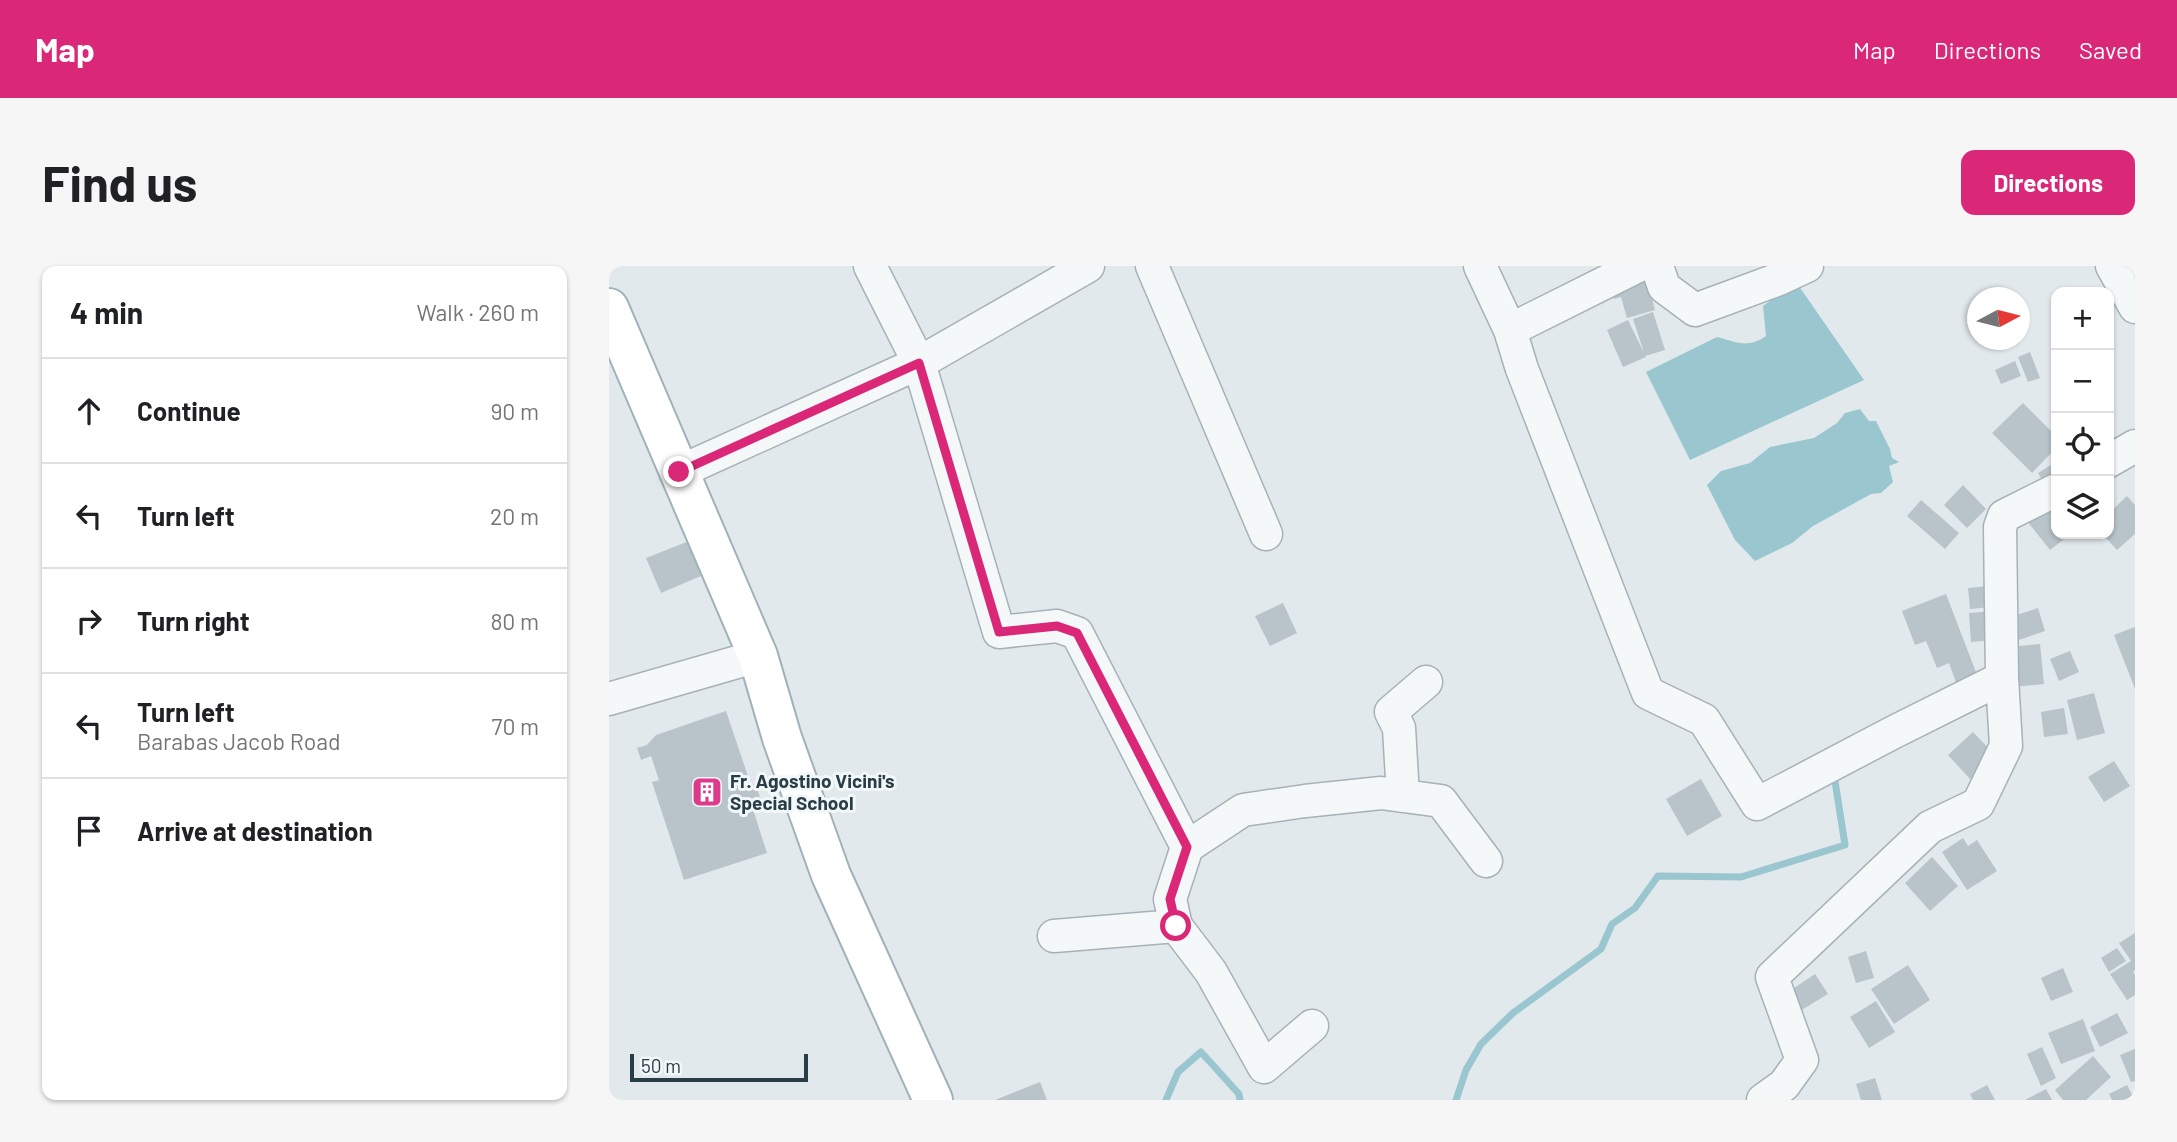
<!DOCTYPE html>
<html lang="en">
<head>
<meta charset="utf-8">
<style>
	:root { --surface:#fff; --page:#f6f6f6; --text:#202124; --muted:#757577; --line:#e0e0e0; --accent:#db2777 }
	body { margin:0; font-family:Barlow,sans-serif; background:var(--page); color:var(--text) }
	.controls { position:absolute; right:21px; top:21px; display:grid; overflow:hidden; border-radius:14px; box-shadow:0 2px 5px #0004 }
	.controls button { width:63px; height:63px; display:grid; place-items:center; padding:0; border:0; border-bottom:2px solid var(--line); background:var(--surface); color:var(--text); font:35px sans-serif }
	.compass { position:absolute; left:1358px; top:21px; width:63px; height:63px; border-radius:50%; background:var(--surface); box-shadow:0 2px 5px #0004; rotate:83deg }
	.scale { position:absolute; left:21px; bottom:18px; width:178px; box-sizing:border-box; padding-left:7px; border:4px solid #283d46; border-top:0; font-size:19px; line-height:24px; white-space:nowrap; color:#283d46; -webkit-text-stroke:5px #f2f7f9; paint-order:stroke }
	.stop { position:absolute; width:21px; height:21px; margin:-16px; border:5px solid #db2777; border-radius:50%; background:#fff }
	.stop.end { background:#db2777; border-color:#fff; box-shadow:0 2px 7px #0008 }
	.list { margin:0; padding:0; list-style:none }
	h2 { display:flex; justify-content:space-between; align-items:center; height:91px; margin:0; padding:0 28px; font-size:30px }
	h2 small { font-size:23px; font-weight:400; color:var(--muted) }
	.list li { display:grid; grid-template-columns:46px 1fr auto; gap:21px; align-items:center; box-sizing:border-box; height:105px; padding:0 28px; border-top:2px solid var(--line) }
	.list b { display:block; font-size:26px; white-space:nowrap }
	.list p { margin:0; font-size:23px; white-space:nowrap; color:var(--muted) }
	.list em { font-size:23px; font-style:normal; color:var(--muted) }
	.icon { flex:none; width:38px; height:38px; fill:none; stroke:currentColor; stroke-width:2; stroke-linecap:round; stroke-linejoin:round }
	.map { position:relative; flex:none; width:1526px; height:834px; overflow:hidden; border-radius:14px }
	header { display:flex; align-items:center; gap:42px; box-sizing:border-box; height:98px; padding:0 35px; background:var(--accent); color:#fff }
	header strong { font-size:33px }
	nav { display:flex; gap:38px; margin-inline-start:auto; font-size:24px }
	.intro { display:flex; align-items:center; justify-content:space-between; box-sizing:border-box; height:168px; padding:0 42px }
	h1 { margin:0; font-size:49px }
	.button { padding:18px 32px; border-radius:14px; background:var(--accent); color:#fff; font-size:24px; font-weight:700 }
	main { display:flex; gap:42px; padding:0 42px }
	aside { flex:1; background:var(--surface); border-radius:14px; box-shadow:0 2px 5px #0004 }
	.map>svg:first-child { display:block }
	.water { fill:#99c6cf }
	.lines { fill:none; stroke-linecap:round; stroke-linejoin:round }
	.stream { stroke:#99c6cf; stroke-width:7 }
	.building { fill:#b8c4ca }
	.minor-casing { stroke:#a6b2b7; stroke-width:35 }
	.major-casing { stroke:#a0b2b9; stroke-width:42 }
	.minor { stroke:#f5f8f9; stroke-width:32 }
	.major { stroke:#fff; stroke-width:38 }
	.route { stroke:#db2777; stroke-width:9 }
	.labels { text-anchor:middle; stroke-width:6; stroke-linejoin:round; paint-order:stroke }
	.poi-label { font-size:19px; font-weight:bold; fill:#283d46; stroke:#f2f7f9; text-anchor:start }
</style>
</head>
<body>
<header>
<strong>Map</strong>
<nav><a>Map</a><a>Directions</a><a>Saved</a></nav>
</header>
<div class="intro"><h1>Find us</h1><a class="button">Directions</a></div>
<main>
<aside>
<h2>4 min<small>Walk · 260 m</small></h2>
<ul class="list">
<li><svg class="icon" aria-label="ahead" viewBox="0 0 24 24"><path d="M12 20V5M6 11l6-6 6 6"/></svg><div><b>Continue</b></div><em>90 m</em></li>
<li><svg class="icon" aria-label="left" viewBox="0 0 24 24"><path d="M17 20v-9H6M10 6l-5 5 5 5"/></svg><div><b>Turn left</b></div><em>20 m</em></li>
<li><svg class="icon" aria-label="right" viewBox="0 0 24 24"><path d="M7 20v-9h11M14 6l5 5-5 5"/></svg><div><b>Turn right</b></div><em>80 m</em></li>
<li><svg class="icon" aria-label="left" viewBox="0 0 24 24"><path d="M17 20v-9H6M10 6l-5 5 5 5"/></svg><div><b>Turn left</b><p>Barabas Jacob Road</p></div><em>70 m</em></li>
<li><svg class="icon" aria-label="arrive" viewBox="0 0 24 24"><path d="M6 21V4h12l-3 4 3 4H6"/></svg><div><b>Arrive at destination</b></div></li>
</ul>
</aside>
<div class="map">
<svg width="1526" height="834" viewBox="0 0 1526 834">
	<rect width="100%" height="100%" fill="#e2e9ec"/>
	<path class="water" d="M 1187,16 L 1255,114 L 1081,194 L 1037,106 L 1108,71 C 1128,76 1138,83 1157,70 L 1154,40 Z
		M 1251,143 L 1260,155 L 1267,155 L 1281,183 L 1283,192 L 1290,196 L 1280,200 L 1284,216 L 1272,227 L 1262,228 L 1204,260 L 1183,277 L 1146,295 L 1126,274 L 1098,219 L 1112,205 L 1141,197 L 1161,181 L 1205,172 L 1228,157 L 1236,147 Z"/>
	<g class="lines">
		<path class="stream" d="M 557,834 L 569,806 L 592,786 L 630,828 L 631,834
			M 847,834 L 857,804 L 872,778 L 904,747 L 992,683 L 1003,658 L 1026,642 L 1049,610 L 1132,611 L 1236,579 L 1226,515"/>
	</g>
	<path class="building" d="M 1036,8 L 1046,44 L 1018,52 L 1012,31 L 1005,33 L 1001,17 Z
		M 1044,46 L 1056,84 L 1036,90 L 1024,53 Z
		M 1019,54 L 1037,91 L 1014,101 L 998,64 Z
		M 1421,86 L 1431,112 L 1419,116 L 1409,91 Z
		M 1406,95 L 1412,110 L 1392,118 L 1386,104 Z
		M 1414,137 L 1447,170 L 1447,182 L 1423,207 L 1383,167 Z
		M 1447,196 L 1447,218 L 1439,223 L 1429,207 Z
		M 1354,219 L 1377,243 L 1358,262 L 1335,239 Z
		M 1518,230 L 1526,239 L 1526,268 L 1508,284 L 1493,268 L 1500,268 L 1500,247 Z
		M 1312,234 L 1350,267 L 1336,283 L 1298,250 Z
		M 1438,239 L 1447,251 L 1447,268 L 1462,268 L 1441,284 L 1418,255 Z
		M 80,275 L 92,310 L 52,327 L 37,292 Z
		M 1380,320 L 1382,341 L 1361,343 L 1359,322 Z
		M 1337,328 L 1370,414 L 1349,422 L 1340,397 L 1328,402 L 1317,375 L 1306,379 L 1293,345 Z
		M 674,337 L 688,367 L 661,380 L 646,350 Z
		M 1429,342 L 1436,365 L 1404,376 L 1396,353 Z
		M 1384,345 L 1386,374 L 1362,376 L 1360,347 Z
		M 1526,361 L 1526,423 L 1505,369 Z
		M 1431,378 L 1435,418 L 1404,421 L 1400,381 Z
		M 1461,385 L 1470,406 L 1450,415 L 1441,393 Z
		M 1485,427 L 1496,467 L 1468,474 L 1458,434 Z
		M 1455,442 L 1459,468 L 1435,471 L 1432,446 Z
		M 117,445 L 142,519 L 146,517 L 152,534 L 142,537 L 158,587 L 75,614 L 43,516 L 50,514 L 42,490 L 32,494 L 28,482 L 38,479 L 47,469 Z
		M 1364,466 L 1387,490 L 1361,513 L 1339,489 Z
		M 1505,495 L 1521,520 L 1495,536 L 1479,511 Z
		M 1092,513 L 1113,550 L 1078,570 L 1057,533 Z
		M 1354,572 L 1359,580 L 1368,574 L 1388,605 L 1358,624 L 1333,586 Z
		M 1323,591 L 1349,620 L 1321,645 L 1296,617 Z
		M 1526,667 L 1526,704 L 1524,706 L 1526,709 L 1526,729 L 1518,734 L 1501,708 L 1522,695 L 1510,677 Z
		M 1508,682 L 1517,695 L 1500,706 L 1492,692 Z
		M 1257,685 L 1265,712 L 1247,717 L 1239,691 Z
		M 1299,699 L 1321,734 L 1285,758 L 1262,723 Z
		M 1454,702 L 1464,726 L 1442,735 L 1432,712 Z
		M 1206,708 L 1219,728 L 1191,745 L 1179,726 Z
		M 1267,735 L 1286,766 L 1260,782 L 1241,751 Z
		M 1508,747 L 1519,767 L 1491,781 L 1481,761 Z
		M 1474,753 L 1486,785 L 1452,798 L 1439,767 Z
		M 1433,781 L 1447,812 L 1432,820 L 1418,788 Z
		M 1526,783 L 1526,815 L 1522,816 L 1511,789 Z
		M 1484,790 L 1502,811 L 1477,834 L 1454,834 L 1446,824 Z
		M 1266,812 L 1273,834 L 1252,834 L 1247,818 Z
		M 431,816 L 438,834 L 386,834 Z
		M 1378,819 L 1386,834 L 1364,834 L 1361,828 Z
		M 1518,819 L 1526,834 L 1503,834 L 1500,828 Z
		M 1437,823 L 1443,834 L 1416,834 Z"/>
	<g class="lines">
		<g class="minor-casing">
			<path id="minor" d="M 261,0 L 310,97 L 390,366 L 448,360 L 468,367 L 578,581
				M 543,0 L 657,268
				M 871,0 L 901,64 L 913,103 L 1039,427 L 1095,454 L 1148,538 L 1285,466 L 1393,412
				M 1048,0 L 1055,21 L 1086,44 L 1170,13 L 1198,0
				M 1503,0 L 1526,41
				M 901,64 L 1029,0
				M 1500,195 L 1526,180
				M 70,206 L 310,97 L 479,0
				M 0,433 L 149,390
				M 794,530 L 790,462 L 782,446 L 817,416
				M 445,670 L 567,660
				M 703,760 L 655,801 L 602,706 L 567,660 L 561,633 L 578,581 L 634,544 L 696,535 L 772,527 L 832,535 L 877,595
				M 1154,834 L 1175,819 L 1193,794 L 1163,711 L 1321,561 L 1369,538 L 1397,480 L 1393,412 L 1391,261 L 1395,250 L 1447,224"/>
		</g>
		<g class="major-casing">
			<path id="major" d="M 0,42 L 149,390 L 173,472 L 222,609 L 324,834"/>
		</g>
		<use href="#minor" class="minor"/>
		<use href="#major" class="major"/>
	</g>
	<g class="lines">
		<path class="route" d="M 70,206 L 310,97 L 390,366 L 448,360 L 468,367 L 578,581 L 561,633 L 567,660"/>
	</g>
	<defs>
		<g id="building-square" transform="scale(1.575)"><rect x="-9" y="-9" width="18" height="18" rx="4" fill="#dc3b8b" stroke="#f2f7f9"/><path d="M-4-6H4V6H1V3H-1V6H-4ZM-2.5-4.3h1.7v1.8h-1.7ZM.8-4.3h1.7v1.8H.8ZM-2.5-1h1.7V.8h-1.7ZM.8-1h1.7V.8H.8Z" fill="#fff"/></g>
	</defs>
	<g fill-rule="evenodd">
		<use href="#building-square" x="98" y="526"/>
	</g>
	<g class="labels">
		<g class="poi-label">
			<text x="121" y="522">Fr. Agostino Vicini's<tspan x="121" dy="22">Special School</tspan></text>
		</g>
	</g>
</svg>
<div class="controls">
<button>+</button>
<button>−</button>
<button><svg class="icon" aria-label="locate" viewBox="0 0 24 24"><circle cx="12" cy="12" r="6"/><path d="M12 2v4M12 18v4M2 12h4M18 12h4"/></svg></button>
<button><svg class="icon" aria-label="layers" viewBox="0 0 24 24"><path d="M12 4l9 5-9 5-9-5zM3 14l9 5 9-5"/></svg></button>
</div>
<svg class="compass" viewBox="-18 -18 36 36"><path d="M0-13l5 13h-10z" fill="#e53935"/><path d="M0 13l5-13h-10z" fill="#757577"/></svg>
<div class="scale">50 m</div>
<div class="stop" style="left:567px;top:660px"></div>
<div class="stop end" style="left:70px;top:206px"></div>
</div>
</main>
</body>
</html>
